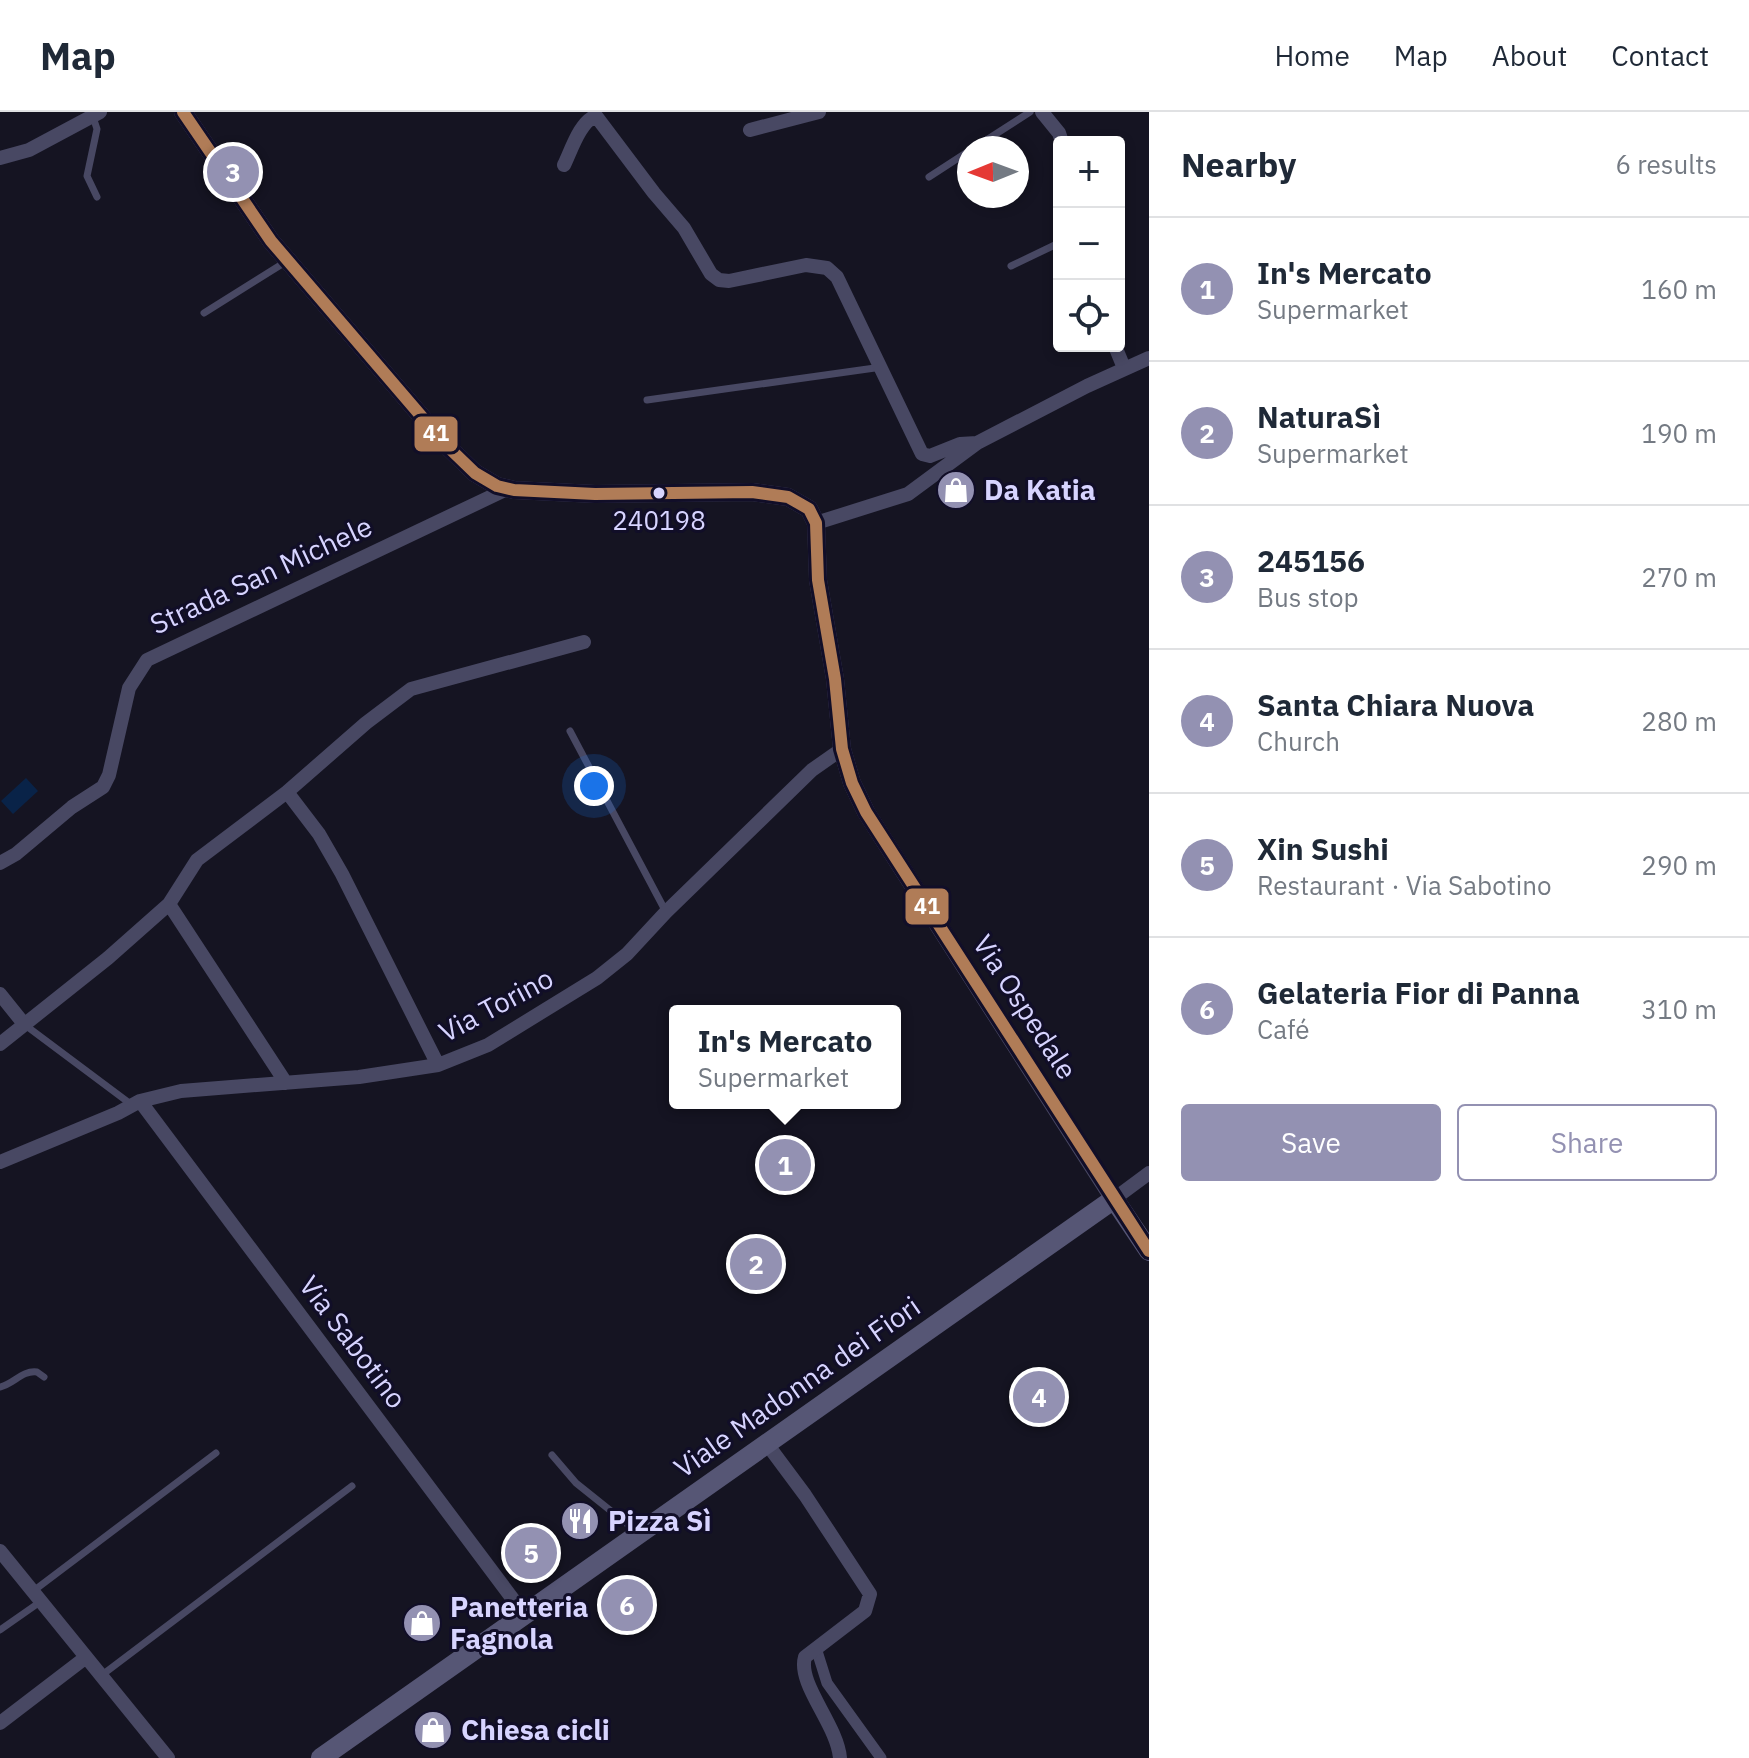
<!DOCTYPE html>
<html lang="en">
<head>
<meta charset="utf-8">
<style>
	:root { --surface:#fff; --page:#f6f6f7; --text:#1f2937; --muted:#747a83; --line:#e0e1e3; --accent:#9391b2 }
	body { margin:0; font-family:"IBM Plex Sans",sans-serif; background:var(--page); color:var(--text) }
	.controls { position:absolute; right:24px; top:24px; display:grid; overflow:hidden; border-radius:8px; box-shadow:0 4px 12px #0003 }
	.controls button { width:72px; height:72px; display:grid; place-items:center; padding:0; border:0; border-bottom:2px solid var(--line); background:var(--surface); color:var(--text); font:40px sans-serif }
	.compass { position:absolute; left:957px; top:24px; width:72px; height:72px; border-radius:50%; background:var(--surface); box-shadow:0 4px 12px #0003; rotate:269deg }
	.you { position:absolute; left:594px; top:674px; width:28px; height:28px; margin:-20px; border:6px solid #fff; border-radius:50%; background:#1a73e8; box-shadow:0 0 0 12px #1a73e833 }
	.badge { display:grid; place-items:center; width:52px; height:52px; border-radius:50%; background:var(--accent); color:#fff; font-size:26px; font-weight:700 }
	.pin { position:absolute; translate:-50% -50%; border:4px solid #fff; box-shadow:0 2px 8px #0006 }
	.popup { position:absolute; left:669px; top:893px; width:232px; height:104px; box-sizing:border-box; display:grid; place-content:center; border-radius:8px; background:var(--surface); filter:drop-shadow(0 2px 6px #0005); font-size:26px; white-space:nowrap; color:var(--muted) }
	.popup b { font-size:30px; color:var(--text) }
	.popup::after { content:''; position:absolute; left:50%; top:100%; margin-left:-16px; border:16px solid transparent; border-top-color:var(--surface) }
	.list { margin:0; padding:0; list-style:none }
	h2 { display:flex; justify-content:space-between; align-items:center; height:104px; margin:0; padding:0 32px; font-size:34px }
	h2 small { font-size:26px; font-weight:400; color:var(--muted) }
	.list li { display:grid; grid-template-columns:52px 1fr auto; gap:24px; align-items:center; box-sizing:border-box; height:144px; padding:0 32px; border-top:2px solid var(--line) }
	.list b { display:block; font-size:30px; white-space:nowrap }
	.list p { margin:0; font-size:26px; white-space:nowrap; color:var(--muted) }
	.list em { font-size:26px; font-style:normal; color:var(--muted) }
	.actions { display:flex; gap:16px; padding:24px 32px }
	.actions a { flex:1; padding:18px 0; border:2px solid var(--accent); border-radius:8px; text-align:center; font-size:28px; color:var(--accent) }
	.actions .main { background:var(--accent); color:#fff }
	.icon { flex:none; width:44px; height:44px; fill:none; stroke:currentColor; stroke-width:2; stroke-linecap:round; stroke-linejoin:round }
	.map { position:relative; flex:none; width:1149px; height:1646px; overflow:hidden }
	header { display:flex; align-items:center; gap:48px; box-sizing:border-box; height:112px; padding:0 40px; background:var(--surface); border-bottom:2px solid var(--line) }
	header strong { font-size:38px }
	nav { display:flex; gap:44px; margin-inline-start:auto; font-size:28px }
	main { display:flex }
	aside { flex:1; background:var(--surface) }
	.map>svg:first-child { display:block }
	.water { fill:#092348 }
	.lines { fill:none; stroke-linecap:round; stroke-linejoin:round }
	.service { stroke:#484863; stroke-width:7 }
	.pedestrian { stroke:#484863; stroke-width:11 }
	.minor { stroke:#484863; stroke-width:14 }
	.tertiary { stroke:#484863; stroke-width:18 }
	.secondary { stroke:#565675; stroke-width:20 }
	.bus-1-casing { stroke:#110e28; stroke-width:18 }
	.bus-1 { stroke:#b07c57; stroke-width:12 }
	.bus-dot { fill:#d7d4ff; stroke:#110e28; stroke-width:3 }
	.labels { text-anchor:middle; stroke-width:6; stroke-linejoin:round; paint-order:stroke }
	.bus-label { font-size:26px; fill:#d7d4ff; stroke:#110e28 }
	.poi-label { font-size:28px; font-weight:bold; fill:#d7d4ff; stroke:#110e28; text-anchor:start }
	.street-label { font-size:28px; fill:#d7d4ff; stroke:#110e28 }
	.line-badge { stroke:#110e28; stroke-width:3 }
	.badge-label { font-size:22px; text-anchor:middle; font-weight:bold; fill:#fff }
</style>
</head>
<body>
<header>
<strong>Map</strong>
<nav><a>Home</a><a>Map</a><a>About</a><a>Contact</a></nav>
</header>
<main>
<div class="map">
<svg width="1149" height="1646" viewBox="0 0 1149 1646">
	<rect width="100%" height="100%" fill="#151422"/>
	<path class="water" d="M 26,666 L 38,679 L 13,702 L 1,689 Z"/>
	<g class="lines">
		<path class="service" d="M 93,5 L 97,17 L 87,64 L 97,85
			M 974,36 L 1030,0
			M 929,65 L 969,39
			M 1011,154 L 1059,131
			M 204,201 L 287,149
			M 647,288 L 882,255
			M 570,619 L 666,800
			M 25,913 L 132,993
			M 0,1275 C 14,1272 22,1258 37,1260 L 44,1265
			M 552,1343 L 576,1371 L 636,1419
			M 32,1480 L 216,1341
			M 0,1518 L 40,1490
			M 102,1563 L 352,1374"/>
		<path class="pedestrian" d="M 816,1536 L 827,1571 L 881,1646"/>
		<path class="minor" d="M 1042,0 L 1059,21 L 1062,30
			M 750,18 L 819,0
			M 0,46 L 29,38 L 100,0
			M 564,53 C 571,39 580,9 596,4 L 654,81 L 684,116 L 711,162 L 719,168 L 729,169 L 806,153 L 827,156 L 837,165 L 922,342 L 930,344 L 960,332 L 977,331
			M 1115,234 L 1124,256
			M 816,411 L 908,382 L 977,331 L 1087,274 L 1149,246
			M 287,680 L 319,722 L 342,762 L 438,953
			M 0,751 L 16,742 L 72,695 L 103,675 L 109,663 L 129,576 L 147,548 L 507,377
			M 169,792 L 286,971
			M 0,882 L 24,912
			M 0,932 L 108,846 L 169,792 L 197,748 L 287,680 L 366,611 L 411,577 L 584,530
			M 140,989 L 524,1502
			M 0,1050 L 118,1001 L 140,989 L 181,979 L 359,965 L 438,953 L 488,933 L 597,866 L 627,842 L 666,800 L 812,658 L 842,637
			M 1114,1087 L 1149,1061
			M 767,1332 L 805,1383 L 870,1482 L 865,1499 L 805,1545 C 797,1572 837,1612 840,1646
			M 0,1439 L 168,1646
			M 0,1611 L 85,1546"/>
		<path class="tertiary" d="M 183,0 L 271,129 L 446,333 L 475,361 L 497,374 L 514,378 L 595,382 L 752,380 L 788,385 L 809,397 L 816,411 L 818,468 L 835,567 L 842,637 L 852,671 L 866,700 L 1114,1087"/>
		<path class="secondary" d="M 321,1646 L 1114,1087 L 1149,1139"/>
		<g class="bus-1-casing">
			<path id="bus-1" d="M 183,0 L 271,129 L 446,333 L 475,361 L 497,374 L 514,378 L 595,382 L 752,380 L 788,385 L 809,397 L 816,411 L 818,468 L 835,567 L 842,637 L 852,671 L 866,700 L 1149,1139"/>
		</g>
		<use href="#bus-1" class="bus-1"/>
	</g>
	<defs>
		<g id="shop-disc" transform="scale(2)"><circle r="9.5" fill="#9391b2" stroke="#110e28"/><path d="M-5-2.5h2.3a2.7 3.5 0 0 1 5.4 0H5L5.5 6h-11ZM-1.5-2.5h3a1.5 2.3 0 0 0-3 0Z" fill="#fff"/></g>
		<g id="restaurant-disc" transform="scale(2)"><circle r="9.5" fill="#9391b2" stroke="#110e28"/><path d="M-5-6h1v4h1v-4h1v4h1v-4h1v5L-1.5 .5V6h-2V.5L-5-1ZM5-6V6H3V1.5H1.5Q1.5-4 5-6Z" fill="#fff"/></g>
	</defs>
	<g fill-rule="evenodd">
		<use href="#shop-disc" x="956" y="378"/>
		<use href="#restaurant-disc" x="580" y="1409"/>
		<use href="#shop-disc" x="422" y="1511"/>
		<use href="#shop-disc" x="433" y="1618"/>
	</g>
	<circle class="bus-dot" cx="659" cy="381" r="7"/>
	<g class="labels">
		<g class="bus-label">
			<text x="659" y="418">240198</text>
		</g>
		<g class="poi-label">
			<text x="984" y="388">Da Katia</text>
			<text x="608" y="1419">Pizza Sì</text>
			<text x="450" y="1505">Panetteria<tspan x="450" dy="32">Fagnola</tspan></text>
			<text x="461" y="1628">Chiesa cicli</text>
		</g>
		<g class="street-label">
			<text transform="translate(261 463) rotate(-25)" y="10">Strada San Michele</text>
			<text transform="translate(496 893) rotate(-28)" y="10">Via Torino</text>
			<text transform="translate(1025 895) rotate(57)" y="10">Via Ospedale</text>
			<text transform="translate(353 1230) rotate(53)" y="10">Via Sabotino</text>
			<text transform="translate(797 1275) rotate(-35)" y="10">Viale Madonna dei Fiori</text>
		</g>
	</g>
	<g class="line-badge">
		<rect x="413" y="303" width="46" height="38" rx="8" fill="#b07c57"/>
		<rect x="904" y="775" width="46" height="39" rx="8" fill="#b07c57"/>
	</g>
	<g class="badge-label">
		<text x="436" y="329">41</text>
		<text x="927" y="802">41</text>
	</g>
</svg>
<div class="controls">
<button>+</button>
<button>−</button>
<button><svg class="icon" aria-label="locate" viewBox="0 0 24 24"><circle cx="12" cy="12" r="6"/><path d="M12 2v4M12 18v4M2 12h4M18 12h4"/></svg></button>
</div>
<svg class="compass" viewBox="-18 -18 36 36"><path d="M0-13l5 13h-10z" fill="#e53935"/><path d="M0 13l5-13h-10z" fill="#747a83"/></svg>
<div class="you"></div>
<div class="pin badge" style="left:785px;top:1053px">1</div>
<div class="popup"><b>In's Mercato</b>Supermarket</div>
<div class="pin badge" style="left:756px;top:1152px">2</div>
<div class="pin badge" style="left:233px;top:60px">3</div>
<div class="pin badge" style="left:1039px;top:1285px">4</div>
<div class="pin badge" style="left:531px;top:1441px">5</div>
<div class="pin badge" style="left:627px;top:1493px">6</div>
</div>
<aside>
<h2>Nearby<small>6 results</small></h2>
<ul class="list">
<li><span class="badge">1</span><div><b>In's Mercato</b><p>Supermarket</p></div><em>160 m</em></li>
<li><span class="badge">2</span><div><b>NaturaSì</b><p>Supermarket</p></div><em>190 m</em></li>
<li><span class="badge">3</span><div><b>245156</b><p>Bus stop</p></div><em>270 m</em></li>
<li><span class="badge">4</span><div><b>Santa Chiara Nuova</b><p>Church</p></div><em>280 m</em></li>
<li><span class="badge">5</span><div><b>Xin Sushi</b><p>Restaurant · Via Sabotino</p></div><em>290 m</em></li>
<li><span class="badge">6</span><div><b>Gelateria Fior di Panna</b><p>Café</p></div><em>310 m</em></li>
</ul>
<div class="actions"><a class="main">Save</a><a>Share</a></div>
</aside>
</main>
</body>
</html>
